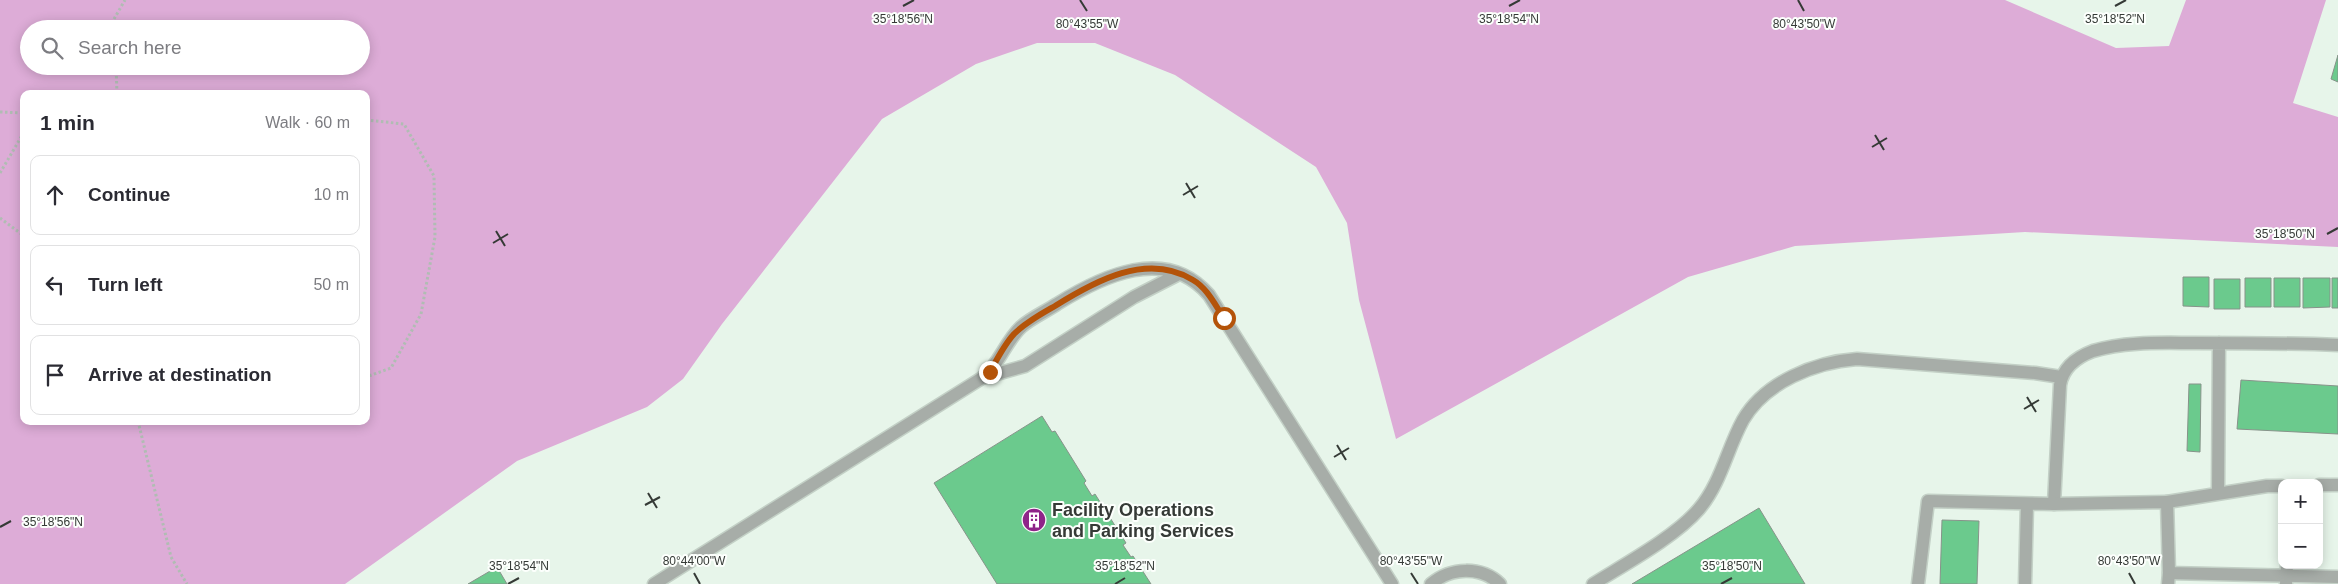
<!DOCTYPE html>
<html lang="en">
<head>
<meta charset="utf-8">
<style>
	:root { --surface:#fff; --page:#f2f2f3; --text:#2b2b33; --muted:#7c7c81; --line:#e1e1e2 }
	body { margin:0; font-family:Helvetica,sans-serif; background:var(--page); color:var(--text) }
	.controls { position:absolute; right:15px; bottom:15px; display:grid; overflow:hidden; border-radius:10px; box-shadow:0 2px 12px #0003 }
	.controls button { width:45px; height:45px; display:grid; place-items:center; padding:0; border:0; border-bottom:1px solid var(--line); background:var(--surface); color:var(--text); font:25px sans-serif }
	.stop { position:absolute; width:15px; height:15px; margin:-11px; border:4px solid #b45309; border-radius:50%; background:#fff }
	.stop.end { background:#b45309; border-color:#fff; box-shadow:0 1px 5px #0008 }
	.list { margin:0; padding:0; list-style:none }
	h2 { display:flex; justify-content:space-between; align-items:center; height:65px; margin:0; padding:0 20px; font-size:21px }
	h2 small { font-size:16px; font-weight:400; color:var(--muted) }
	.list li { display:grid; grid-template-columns:32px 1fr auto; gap:15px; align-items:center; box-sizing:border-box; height:80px; margin:0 10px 10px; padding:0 10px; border:1px solid var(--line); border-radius:10px }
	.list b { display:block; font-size:19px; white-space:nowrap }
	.list em { font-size:16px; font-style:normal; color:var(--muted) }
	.icon { flex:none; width:28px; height:28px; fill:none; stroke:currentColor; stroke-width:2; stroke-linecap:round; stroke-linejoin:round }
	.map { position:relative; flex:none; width:2338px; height:584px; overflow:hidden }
	.search { position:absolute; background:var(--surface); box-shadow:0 2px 12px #0003; left:20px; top:20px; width:350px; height:55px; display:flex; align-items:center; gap:12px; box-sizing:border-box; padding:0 18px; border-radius:28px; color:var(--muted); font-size:19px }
	.panel { position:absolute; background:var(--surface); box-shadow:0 2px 12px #0003; left:20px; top:90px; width:350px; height:335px; border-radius:10px }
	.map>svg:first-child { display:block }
	.green { fill:#ddacd7; fill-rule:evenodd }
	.building { fill:#6bca8d; stroke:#87938a }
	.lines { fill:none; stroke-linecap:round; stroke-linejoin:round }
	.lane-casing { stroke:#c3d0c6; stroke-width:15 }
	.street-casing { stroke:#c3d0c6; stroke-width:15 }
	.path { stroke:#b0bcb3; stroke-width:3; stroke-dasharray:2.5 2.5; stroke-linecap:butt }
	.lane { stroke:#a7ada8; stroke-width:12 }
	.street { stroke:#a7ada8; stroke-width:12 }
	.route { stroke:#b45309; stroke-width:6 }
	.ticks { fill:none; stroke:#353a36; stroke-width:2 }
	.labels { text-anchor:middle; stroke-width:4; stroke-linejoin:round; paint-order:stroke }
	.poi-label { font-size:18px; font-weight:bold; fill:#353a36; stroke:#fcfffc; text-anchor:start }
	.ticks-label { font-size:12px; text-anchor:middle; fill:#353a36; stroke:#fcfffc; stroke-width:4; stroke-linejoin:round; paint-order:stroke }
</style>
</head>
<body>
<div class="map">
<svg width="2338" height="584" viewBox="0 0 2338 584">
	<rect width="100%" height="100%" fill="#e7f5ea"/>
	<path class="green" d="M 0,0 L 2005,0 L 2116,48 L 2169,46 L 2186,0 L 2326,0 L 2293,103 L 2338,117 L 2338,247 L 2025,232 L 1795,246 L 1688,277 L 1396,439 L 1359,300 L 1347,223 L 1316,167 L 1175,75 L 1095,43 L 1037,43 L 976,64 L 882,119 L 722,324 L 683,379 L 647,407 L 517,461 L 345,584 L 0,584 ZM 29,29 L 361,29 L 361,66 L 29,66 ZM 24,94 L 366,94 L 366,421 L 24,421 Z"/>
	<path class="building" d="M 2338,55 L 2338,82 L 2331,79 Z
		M 2183,277 L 2209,277 L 2209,307 L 2183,306 Z
		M 2245,278 L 2271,278 L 2271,307 L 2245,307 Z
		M 2274,278 L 2300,278 L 2300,307 L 2274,307 Z
		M 2303,278 L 2330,278 L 2330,307 L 2303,308 Z
		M 2332,278 L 2338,278 L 2338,308 L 2332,308 Z
		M 2214,279 L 2240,279 L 2240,309 L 2214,309 Z
		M 2241,380 L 2338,386 L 2338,434 L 2237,429 Z
		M 2189,384 L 2201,384 L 2200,452 L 2187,451 Z
		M 1042,416 L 1052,432 L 1055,431 L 1086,481 L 1084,483 L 1092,496 L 1095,494 L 1126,543 L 1123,545 L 1131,557 L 1133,556 L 1151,584 L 997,584 L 934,483 Z
		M 1759,508 L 1805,584 L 1632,584 Z
		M 1942,520 L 1979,521 L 1977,584 L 1940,584 Z
		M 497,567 L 507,584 L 468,584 Z"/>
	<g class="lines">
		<g class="lane-casing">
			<path id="lane" d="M 1179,274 L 1134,297 L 1025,366 L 982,378 C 999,365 1005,342 1021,327 C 1031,318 1045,312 1057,304 C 1102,276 1166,245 1209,295 L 1392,584
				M 2319,485 L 2338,485
				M 2218,494 L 2219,343
				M 2167,502 L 2267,486 L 2282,486
				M 2054,504 L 2060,385 C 2063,367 2077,357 2093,351 C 2126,341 2162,343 2196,343 C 2243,343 2291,343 2338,345
				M 654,584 L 982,378
				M 1431,584 C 1451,567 1481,566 1500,584
				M 1593,584 C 1625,564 1675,537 1699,509 C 1721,483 1727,449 1743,420 C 1765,382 1815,362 1857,359 L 2035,373 L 2061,377
				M 2168,584 L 2169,573
				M 2286,584 L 2287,565"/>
		</g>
		<g class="street-casing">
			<path id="street" d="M 1918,584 L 1928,501 L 2054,504 L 2167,502 L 2169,573 L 2338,577
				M 2025,584 L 2027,504"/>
		</g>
		<path class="path" d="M 114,29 L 114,19 L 125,0
			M 116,66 L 117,94
			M 0,112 L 24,113
			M 366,120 L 404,124 L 434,176 L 435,237 L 421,314 L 391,368 L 366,377
			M 0,173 L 24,132
			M 0,218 L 24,236
			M 138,421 L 171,557 L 187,584"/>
		<use href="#lane" class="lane"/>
		<use href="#street" class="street"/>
	</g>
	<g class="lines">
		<path class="route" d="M 990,372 C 997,359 1004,345 1014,334 C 1026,322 1041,314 1055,306 C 1095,281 1147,252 1193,280 C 1207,288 1215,305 1224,318"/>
	</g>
	<path class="ticks" d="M 1080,0 L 1087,11M 1798,0 L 1804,11M 903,6 L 914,0M 1509,6 L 1520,0M 2115,6 L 2126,0M 1875,135 L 1884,150M 1872,147 L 1887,138M 1186,183 L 1195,198M 1183,195 L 1198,186M 496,231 L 505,246M 2327,234 L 2338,228M 493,243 L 508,234M 2027,397 L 2036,412M 2024,409 L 2039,400M 1337,445 L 1346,460M 1334,457 L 1349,448M 648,493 L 657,508M 645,505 L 660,497M 0,527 L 11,521M 694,573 L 700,584M 1411,573 L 1418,584M 2129,573 L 2135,584M 508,584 L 519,578M 1115,584 L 1125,578M 1721,584 L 1732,578"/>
	<defs>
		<g id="building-disc" transform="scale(1.25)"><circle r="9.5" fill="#8f2589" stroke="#fcfffc"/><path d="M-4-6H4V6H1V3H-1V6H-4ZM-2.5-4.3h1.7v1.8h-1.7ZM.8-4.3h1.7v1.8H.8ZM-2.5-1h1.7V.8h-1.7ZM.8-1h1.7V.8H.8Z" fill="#fff"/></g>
	</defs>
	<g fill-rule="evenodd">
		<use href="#building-disc" x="1034" y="520"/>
	</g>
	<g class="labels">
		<g class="poi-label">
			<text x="1052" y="516">Facility Operations<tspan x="1052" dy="21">and Parking Services</tspan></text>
		</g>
	</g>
	<g class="ticks-label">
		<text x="903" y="23">35°18'56"N</text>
		<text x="2115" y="23">35°18'52"N</text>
		<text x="1509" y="23">35°18'54"N</text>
		<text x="1087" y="28">80°43'55"W</text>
		<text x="1804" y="28">80°43'50"W</text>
		<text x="2285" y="238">35°18'50"N</text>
		<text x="53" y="526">35°18'56"N</text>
		<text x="694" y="565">80°44'00"W</text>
		<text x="1411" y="565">80°43'55"W</text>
		<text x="2129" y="565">80°43'50"W</text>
		<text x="519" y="570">35°18'54"N</text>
		<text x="1125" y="570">35°18'52"N</text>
		<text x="1732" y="570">35°18'50"N</text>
	</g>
</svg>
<div class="controls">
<button>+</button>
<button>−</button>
</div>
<div class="stop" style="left:1224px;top:318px"></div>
<div class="stop end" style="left:990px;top:372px"></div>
<div class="search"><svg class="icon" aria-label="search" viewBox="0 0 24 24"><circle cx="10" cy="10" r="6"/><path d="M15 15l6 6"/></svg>Search here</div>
<section class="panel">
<h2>1 min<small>Walk · 60 m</small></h2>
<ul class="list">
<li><svg class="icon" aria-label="ahead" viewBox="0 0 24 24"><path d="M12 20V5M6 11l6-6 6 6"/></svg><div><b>Continue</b></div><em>10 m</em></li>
<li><svg class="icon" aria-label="left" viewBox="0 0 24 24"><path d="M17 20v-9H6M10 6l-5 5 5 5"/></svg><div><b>Turn left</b></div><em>50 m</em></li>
<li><svg class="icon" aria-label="arrive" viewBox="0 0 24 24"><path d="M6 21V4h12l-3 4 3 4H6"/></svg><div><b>Arrive at destination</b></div></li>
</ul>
</section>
</div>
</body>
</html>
